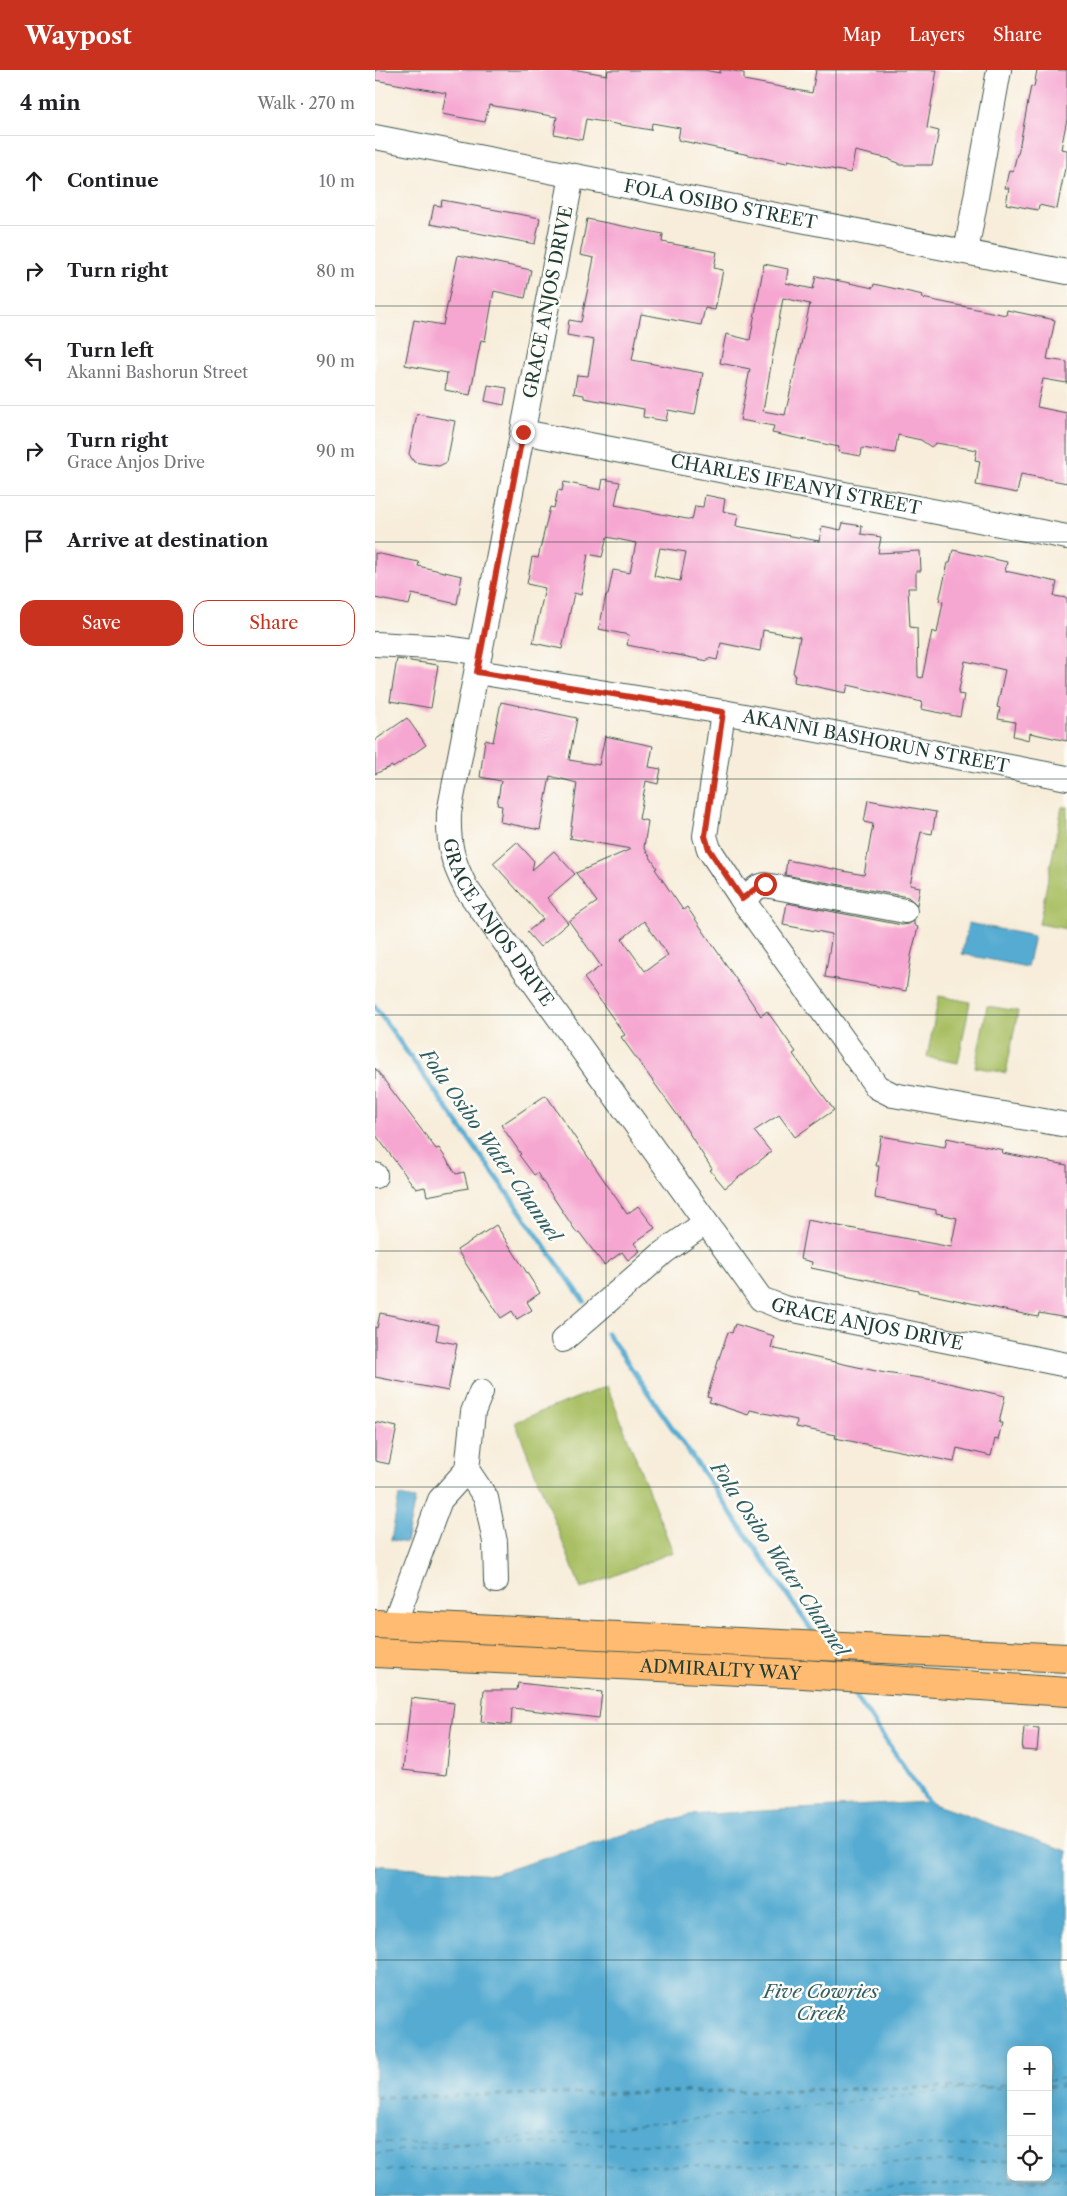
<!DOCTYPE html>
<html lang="en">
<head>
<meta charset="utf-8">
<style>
	:root { --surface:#fff; --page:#f2f2f2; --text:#202124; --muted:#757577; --line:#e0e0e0; --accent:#c8321e }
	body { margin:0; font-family:"Libre Caslon Text",serif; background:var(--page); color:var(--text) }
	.controls { position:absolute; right:15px; bottom:15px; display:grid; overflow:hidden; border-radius:10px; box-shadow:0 2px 12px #0003 }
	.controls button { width:45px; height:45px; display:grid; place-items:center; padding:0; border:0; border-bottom:1px solid var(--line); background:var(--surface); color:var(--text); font:25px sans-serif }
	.stop { position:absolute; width:15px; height:15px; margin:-11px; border:4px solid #c8321e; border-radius:50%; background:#fff }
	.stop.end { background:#c8321e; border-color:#fff; box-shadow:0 1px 5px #0008 }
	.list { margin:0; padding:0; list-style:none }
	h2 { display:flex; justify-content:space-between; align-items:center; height:65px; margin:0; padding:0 20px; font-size:21px }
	h2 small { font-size:16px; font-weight:400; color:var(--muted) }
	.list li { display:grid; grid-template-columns:32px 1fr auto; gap:15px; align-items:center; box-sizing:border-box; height:90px; padding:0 20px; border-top:1px solid var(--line) }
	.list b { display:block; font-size:19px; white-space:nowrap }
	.list p { margin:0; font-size:16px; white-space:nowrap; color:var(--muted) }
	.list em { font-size:16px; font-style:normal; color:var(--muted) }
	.actions { display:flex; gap:10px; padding:15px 20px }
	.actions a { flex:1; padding:11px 0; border:1px solid var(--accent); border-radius:15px; text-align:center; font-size:18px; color:var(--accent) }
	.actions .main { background:var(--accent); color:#fff }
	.icon { flex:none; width:28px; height:28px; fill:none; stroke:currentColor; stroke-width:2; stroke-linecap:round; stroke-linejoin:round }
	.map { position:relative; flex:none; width:692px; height:2126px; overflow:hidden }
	header { display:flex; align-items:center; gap:30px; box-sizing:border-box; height:70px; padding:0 25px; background:var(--accent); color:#fff }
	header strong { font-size:24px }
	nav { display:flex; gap:28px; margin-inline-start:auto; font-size:18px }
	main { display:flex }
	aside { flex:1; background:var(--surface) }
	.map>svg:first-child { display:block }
	.green { fill:#a9bf63; stroke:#647e4c }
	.water { fill:#54abd1; stroke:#3a7482; fill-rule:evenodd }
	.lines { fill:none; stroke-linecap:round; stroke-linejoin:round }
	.stream { stroke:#54abd1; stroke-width:5 }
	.ferry { stroke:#2f5e63; stroke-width:1; stroke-dasharray:6 5; stroke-linecap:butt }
	.building { fill:#f6a7d1; fill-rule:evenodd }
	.minor-casing { stroke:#3f574d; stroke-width:26 }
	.major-casing { stroke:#3f574d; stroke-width:30 }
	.minor { stroke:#fff; stroke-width:24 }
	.major { stroke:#ffbb71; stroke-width:28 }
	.route { stroke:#c8321e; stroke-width:6 }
	.grid { fill:none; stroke:#1f3d34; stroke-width:1; stroke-opacity:0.55 }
	.labels { text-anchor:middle; stroke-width:5; stroke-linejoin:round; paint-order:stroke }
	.street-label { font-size:18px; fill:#1f3d34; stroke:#fdfcf7 }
	.water-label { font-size:19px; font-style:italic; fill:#2f5e63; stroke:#fdfcf7 }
</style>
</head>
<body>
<header>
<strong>Waypost</strong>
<nav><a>Map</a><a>Layers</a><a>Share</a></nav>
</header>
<main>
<aside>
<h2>4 min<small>Walk · 270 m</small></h2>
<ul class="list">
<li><svg class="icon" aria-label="ahead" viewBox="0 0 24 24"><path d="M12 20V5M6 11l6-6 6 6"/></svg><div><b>Continue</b></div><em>10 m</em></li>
<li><svg class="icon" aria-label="right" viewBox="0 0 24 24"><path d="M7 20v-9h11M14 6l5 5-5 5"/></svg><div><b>Turn right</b></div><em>80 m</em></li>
<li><svg class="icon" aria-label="left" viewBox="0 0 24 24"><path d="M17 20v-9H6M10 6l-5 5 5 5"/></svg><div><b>Turn left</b><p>Akanni Bashorun Street</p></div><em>90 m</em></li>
<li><svg class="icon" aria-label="right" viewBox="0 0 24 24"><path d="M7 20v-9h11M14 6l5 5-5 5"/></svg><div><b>Turn right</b><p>Grace Anjos Drive</p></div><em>90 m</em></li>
<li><svg class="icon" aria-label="arrive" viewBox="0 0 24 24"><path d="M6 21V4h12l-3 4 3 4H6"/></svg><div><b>Arrive at destination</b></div></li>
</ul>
<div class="actions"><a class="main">Save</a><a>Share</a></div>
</aside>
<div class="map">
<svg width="692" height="2126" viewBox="0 0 692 2126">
	<rect width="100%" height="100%" fill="#fdfcf7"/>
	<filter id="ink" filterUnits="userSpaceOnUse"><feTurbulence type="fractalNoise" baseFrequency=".02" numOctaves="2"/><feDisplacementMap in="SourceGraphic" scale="10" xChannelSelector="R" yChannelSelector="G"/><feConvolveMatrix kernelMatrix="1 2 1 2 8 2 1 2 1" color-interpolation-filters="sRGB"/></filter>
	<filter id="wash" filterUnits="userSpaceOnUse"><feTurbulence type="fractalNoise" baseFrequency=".0096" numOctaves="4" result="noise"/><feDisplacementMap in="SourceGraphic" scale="20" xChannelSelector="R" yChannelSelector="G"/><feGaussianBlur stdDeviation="1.12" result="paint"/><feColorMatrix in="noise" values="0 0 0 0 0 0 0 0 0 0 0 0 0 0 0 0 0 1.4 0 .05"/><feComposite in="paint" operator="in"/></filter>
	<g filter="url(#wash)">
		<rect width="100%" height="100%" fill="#f7edda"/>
		<path class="green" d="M 687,737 L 692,737 L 692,859 L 664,854 Z
			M 564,926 L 595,932 L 583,993 L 552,987 Z
			M 612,936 L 643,941 L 631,1003 L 600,997 Z
			M 232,1316 L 298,1482 L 206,1519 L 140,1352 Z"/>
		<path class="water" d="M 593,853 L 659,866 L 652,897 L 587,884 Z
			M 24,1426 L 40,1429 L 31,1473 L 16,1470 Z
			M 553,1732 L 692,1781 L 692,2126 L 0,2126 L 0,1795 L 118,1804 L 313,1745 ZM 636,1980 L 673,1980 L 673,2107 L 636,2107 Z"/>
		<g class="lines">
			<path class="stream" d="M 0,937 L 209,1231
				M 232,1263 L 440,1565
				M 474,1616 L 553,1732"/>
			<path class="ferry" d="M 673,2010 L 692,2008
				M 673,2015 L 692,2014
				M 673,2017 L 692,2017
				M 609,2018 L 636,2018
				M 0,2026 L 615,2016
				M 0,2028 L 590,2018
				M 0,2072 L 98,2073
				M 112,2073 L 636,2076
				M 673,2076 L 692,2076
				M 0,2084 L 636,2014
				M 673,2090 L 692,2090
				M 0,2100 L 636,2091
				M 293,2126 L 692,2109"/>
		</g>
		<g id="blocks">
			<path class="building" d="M 0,0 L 203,0 L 232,5 L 233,0 L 329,0 L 345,3 L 345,0 L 353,0 L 369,3 L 369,10 L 437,23 L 441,0 L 562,0 L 552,58 L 564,61 L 557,95 L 524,95 L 524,93 L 515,90 L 515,89 L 480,81 L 476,103 L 413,90 L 412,93 L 303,70 L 305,58 L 277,53 L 276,60 L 211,49 L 207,70 L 179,64 L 182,47 L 114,35 L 110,52 L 67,44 L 71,23 L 0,10 Z
				M 662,0 L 692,0 L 692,49 L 686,79 L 692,80 L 692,99 L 690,98 L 682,139 L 664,135 L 663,140 L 631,134 L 634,118 L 630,118 L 634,100 L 638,101 L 642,84 L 643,84 L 656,16 L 659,17 Z
				M 67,130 L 165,148 L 160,174 L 55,154 L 59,135 L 66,136 Z
				M 212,149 L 288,164 L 287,172 L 342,182 L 339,198 L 348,200 L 340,240 L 330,238 L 326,255 L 266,244 L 257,290 L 328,303 L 320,345 L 293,340 L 291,351 L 268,347 L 269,339 L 209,328 L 209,325 L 199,323 L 202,305 L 213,306 L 219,270 L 192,265 L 194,250 L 206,252 L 219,188 L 205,185 Z
				M 83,185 L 156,200 L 150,228 L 119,221 L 110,271 L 106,270 L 95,325 L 70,320 L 72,303 L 30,295 L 39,250 L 68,255 Z
				M 389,194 L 413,199 L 411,213 L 438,219 L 441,206 L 498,218 L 499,214 L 548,225 L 547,228 L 631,245 L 632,240 L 680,250 L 672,289 L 692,292 L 692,313 L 668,309 L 662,337 L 692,343 L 692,413 L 646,404 L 642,423 L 601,415 L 605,391 L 600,390 L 602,380 L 561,373 L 556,377 L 546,370 L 523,365 L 520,383 L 487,378 L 486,386 L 463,382 L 464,377 L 397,363 L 399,356 L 365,350 L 375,299 L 345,293 L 351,264 L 375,270 ZM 408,228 L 435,234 L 410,345 L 388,341 Z
				M 113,315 L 132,318 L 129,335 L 110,331 Z
				M 42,344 L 80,351 L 72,392 L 64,396 L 39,392 L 34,384 Z
				M 228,409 L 245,412 L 240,435 L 317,450 L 320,436 L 328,437 L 330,425 L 350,429 L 348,441 L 363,444 L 361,456 L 444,471 L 447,456 L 466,460 L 468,453 L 487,456 L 486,464 L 506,467 L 503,483 L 545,481 L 546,501 L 541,501 L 541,518 L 533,518 L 535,557 L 542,558 L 543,607 L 547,608 L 557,561 L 562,563 L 568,532 L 564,531 L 573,493 L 575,493 L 578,480 L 632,492 L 630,501 L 682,512 L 679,526 L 692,528 L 692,671 L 655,663 L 654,670 L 638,666 L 640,652 L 623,649 L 625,638 L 622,637 L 630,600 L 590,591 L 583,624 L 589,625 L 585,647 L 546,639 L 547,632 L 473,615 L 471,623 L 419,612 L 420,604 L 418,603 L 425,567 L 388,560 L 385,581 L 346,573 L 342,590 L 333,588 L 333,591 L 252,575 L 254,565 L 224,559 L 231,525 L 233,525 L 238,500 L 255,503 L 261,473 L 232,467 L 227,487 L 213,484 L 206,525 L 199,523 L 187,579 L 158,573 L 170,518 L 152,514 L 157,487 L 163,488 L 175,437 L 179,438 L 183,420 L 187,421 L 189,412 L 226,420 ZM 285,478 L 311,482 L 305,511 L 279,506 Z
				M 0,483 L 44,492 L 43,496 L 87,506 L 82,534 L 37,524 L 34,535 L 0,528 Z
				M 22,589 L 63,595 L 56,638 L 15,631 Z
				M 126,632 L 202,648 L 194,690 L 224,695 L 230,666 L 278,676 L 274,697 L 286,699 L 283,714 L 271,711 L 264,749 L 273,751 L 269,777 L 282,798 L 280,799 L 308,840 L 312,837 L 386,946 L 392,941 L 421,982 L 418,984 L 459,1040 L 420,1067 L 404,1045 L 379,1061 L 396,1082 L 350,1118 L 335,1100 L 337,1099 L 303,1046 L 246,967 L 250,965 L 209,908 L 226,896 L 194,851 L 222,832 L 201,803 L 256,779 L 194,768 L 197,766 L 195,765 L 202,713 L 175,706 L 165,760 L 125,752 L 127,736 L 122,735 L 126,711 L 105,707 L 110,670 L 118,672 ZM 269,851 L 293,885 L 270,901 L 247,869 Z
				M 32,648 L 51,675 L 18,698 L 17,696 L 0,704 L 0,670 Z
				M 493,730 L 561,742 L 557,764 L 546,762 L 535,815 L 545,817 L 542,835 L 533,827 L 410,805 L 412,790 L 489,805 L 498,754 L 489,752 Z
				M 142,772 L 159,791 L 157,800 L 179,781 L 200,804 L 172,828 L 193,853 L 165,877 L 152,862 L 168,849 L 118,793 Z
				M 412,833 L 527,855 L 534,854 L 539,851 L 539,855 L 543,857 L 536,886 L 531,921 L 450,907 L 457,864 L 408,855 Z
				M 0,998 L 61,1079 L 64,1078 L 81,1104 L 89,1102 L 93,1118 L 52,1126 L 50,1117 L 41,1119 L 0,1064 Z
				M 171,1025 L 252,1144 L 263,1136 L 280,1158 L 259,1173 L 265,1181 L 253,1190 L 247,1182 L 229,1195 L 204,1162 L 202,1163 L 162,1103 L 159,1105 L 144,1085 L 146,1084 L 126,1055 Z
				M 506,1066 L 570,1077 L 572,1068 L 628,1080 L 627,1083 L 692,1095 L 692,1248 L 664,1243 L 663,1247 L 543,1222 L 543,1220 L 436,1198 L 437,1192 L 425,1189 L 432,1150 L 576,1177 L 582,1148 L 561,1143 L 561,1140 L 500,1128 L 504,1096 L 501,1096 Z
				M 121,1155 L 165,1223 L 152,1232 L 157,1240 L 142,1249 L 137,1241 L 126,1248 L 82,1180 Z
				M 5,1243 L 64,1255 L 61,1270 L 82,1274 L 73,1321 L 0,1307 L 0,1257 L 2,1258 Z
				M 360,1254 L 399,1266 L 396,1278 L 510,1303 L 560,1310 L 630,1326 L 624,1353 L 627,1353 L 623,1370 L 620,1369 L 616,1386 L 582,1378 L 579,1392 L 495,1375 L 460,1368 L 461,1365 L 421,1357 L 422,1350 L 375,1340 L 373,1345 L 334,1332 L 336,1328 L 332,1327 L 345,1285 L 353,1262 L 357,1263 Z
				M 0,1352 L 22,1357 L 14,1394 L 0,1391 Z
				M 143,1613 L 227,1622 L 224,1648 L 137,1638 L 136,1655 L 106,1652 L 109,1620 L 142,1620 Z
				M 36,1628 L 79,1633 L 71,1705 L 28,1700 Z
				M 649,1657 L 664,1658 L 662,1681 L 647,1680 Z"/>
		</g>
	</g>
	<g filter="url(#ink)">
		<use href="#blocks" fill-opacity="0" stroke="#3f574d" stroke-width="1"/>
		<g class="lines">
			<g class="minor-casing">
				<g id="minor">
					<path id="s1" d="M 0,67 L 692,202"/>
					<path id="s2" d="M 197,106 L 74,743 C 73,774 77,791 91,818 L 386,1229 L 409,1238 L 692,1295"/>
					<path d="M 591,182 L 624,0"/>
					<path id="s3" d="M 148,362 L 692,467"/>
					<path d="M 0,574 L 73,578 L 105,583"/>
					<path id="s4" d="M 102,602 L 348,642 L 692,708"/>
					<path d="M 348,642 L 330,766 L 334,779 L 367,829 L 502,1017 L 518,1025 L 692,1055"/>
					<path d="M 367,829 L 383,817 L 390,815 L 530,841"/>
					<path d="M 0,1105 L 0,1106"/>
					<path d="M 188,1270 L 289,1182 L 330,1153"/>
					<path d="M 106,1322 L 98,1342 L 92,1400 L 111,1428 L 120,1472 L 121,1511"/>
					<path d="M 19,1554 L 65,1430 L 92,1400"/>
				</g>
			</g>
			<g class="major-casing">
				<g id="major">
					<path d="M 0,1554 L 692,1588"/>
					<path id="s5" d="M 0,1583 L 428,1604 L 692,1622"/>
				</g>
			</g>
			<use href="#minor" class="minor"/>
			<use href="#major" class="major"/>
		</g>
	</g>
	<g class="lines" filter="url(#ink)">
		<path class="route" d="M 148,362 L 102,602 L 348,642 L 330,766 L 334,779 L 367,829 L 383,817 L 390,814"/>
	</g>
	<path class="grid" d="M 231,0 L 231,2126M 461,0 L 461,2126M 0,236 L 692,236M 0,472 L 692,472M 0,709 L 692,709M 0,945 L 692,945M 0,1181 L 692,1181M 0,1417 L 692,1417M 0,1654 L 692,1654M 0,1890 L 692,1890"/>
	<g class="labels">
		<g class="street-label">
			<text dy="6" stroke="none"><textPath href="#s1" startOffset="352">FOLA OSIBO STREET</textPath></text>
			<text transform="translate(173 232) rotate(-79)" y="6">GRACE ANJOS DRIVE</text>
			<text dy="6" stroke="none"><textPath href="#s3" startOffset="278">CHARLES IFEANYI STREET</textPath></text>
			<text dy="6" stroke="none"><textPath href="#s4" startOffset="405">AKANNI BASHORUN STREET</textPath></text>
			<text dy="6" stroke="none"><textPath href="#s2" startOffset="772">GRACE ANJOS DRIVE</textPath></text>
			<text dy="6" stroke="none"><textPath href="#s2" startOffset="1342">GRACE ANJOS DRIVE</textPath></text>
			<text dy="6" stroke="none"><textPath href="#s5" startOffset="346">ADMIRALTY WAY</textPath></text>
		</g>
		<g class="water-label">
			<text transform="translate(116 1075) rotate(55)" y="7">Fola Osibo Water Channel</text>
			<text transform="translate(405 1489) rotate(56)" y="7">Fola Osibo Water Channel</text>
			<text x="446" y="1928">Five Cowries<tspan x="446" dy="22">Creek</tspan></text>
		</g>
	</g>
</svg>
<div class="controls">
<button>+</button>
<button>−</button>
<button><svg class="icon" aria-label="locate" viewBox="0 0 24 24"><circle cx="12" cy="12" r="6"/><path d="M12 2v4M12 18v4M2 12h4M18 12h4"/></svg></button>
</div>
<div class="stop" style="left:390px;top:814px"></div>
<div class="stop end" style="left:148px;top:362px"></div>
</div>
</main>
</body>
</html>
